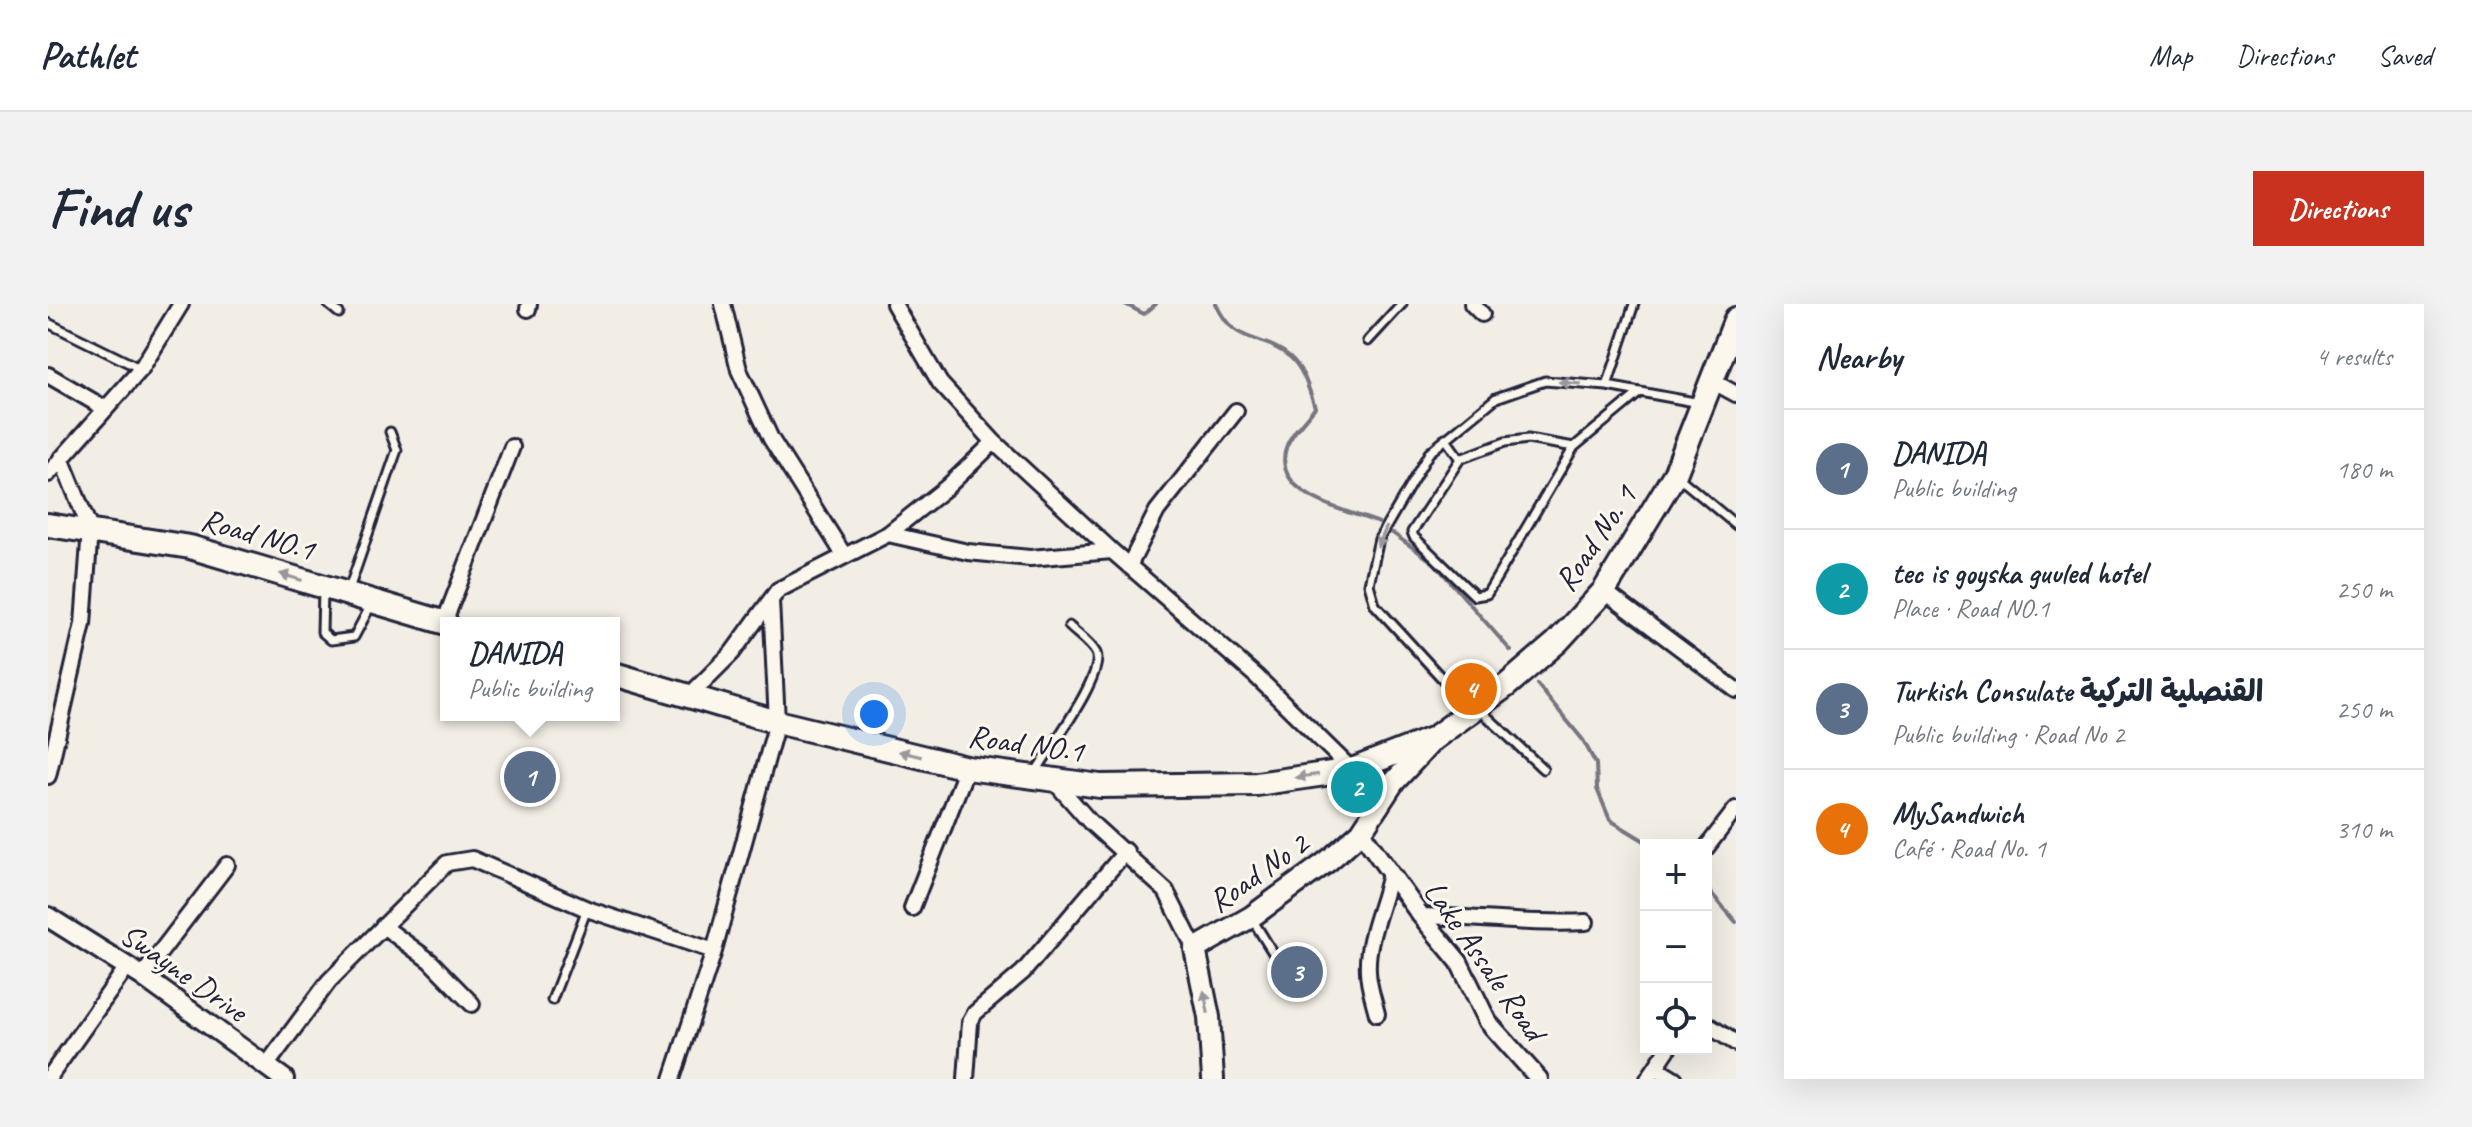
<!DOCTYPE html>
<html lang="en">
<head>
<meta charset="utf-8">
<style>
	:root { --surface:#fff; --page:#f2f2f3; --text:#1f2937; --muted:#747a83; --line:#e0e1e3; --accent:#c8321e }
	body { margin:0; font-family:Caveat,"Playpen Sans Arabic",sans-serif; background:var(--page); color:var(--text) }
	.controls { position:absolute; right:24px; bottom:24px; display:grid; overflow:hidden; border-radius:0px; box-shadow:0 8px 32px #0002 }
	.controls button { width:72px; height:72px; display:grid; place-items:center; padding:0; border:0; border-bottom:2px solid var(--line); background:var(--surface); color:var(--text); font:40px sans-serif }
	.you { position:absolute; left:826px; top:410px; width:28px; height:28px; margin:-20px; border:6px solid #fff; border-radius:50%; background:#1a73e8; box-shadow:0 0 0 12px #1a73e833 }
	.badge { display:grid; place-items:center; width:52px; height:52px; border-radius:50%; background:var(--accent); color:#fff; font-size:26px; font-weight:700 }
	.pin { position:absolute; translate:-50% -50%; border:4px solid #fff; box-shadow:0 2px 8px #0006 }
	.popup { position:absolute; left:392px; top:313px; width:180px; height:104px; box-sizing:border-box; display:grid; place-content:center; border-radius:0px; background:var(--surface); filter:drop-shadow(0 2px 6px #0005); font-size:26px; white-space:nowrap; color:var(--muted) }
	.popup b { font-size:30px; color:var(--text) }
	.popup::after { content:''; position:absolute; left:50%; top:100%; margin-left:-16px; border:16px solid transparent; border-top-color:var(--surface) }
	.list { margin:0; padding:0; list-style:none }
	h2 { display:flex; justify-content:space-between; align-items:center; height:104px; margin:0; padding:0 32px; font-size:34px }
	h2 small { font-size:26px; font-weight:400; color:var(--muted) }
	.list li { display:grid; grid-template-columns:52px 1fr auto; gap:24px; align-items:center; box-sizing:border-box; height:120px; padding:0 32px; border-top:2px solid var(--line) }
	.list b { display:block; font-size:30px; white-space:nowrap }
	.list p { margin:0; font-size:26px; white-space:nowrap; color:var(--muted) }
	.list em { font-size:26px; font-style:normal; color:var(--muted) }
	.icon { flex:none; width:44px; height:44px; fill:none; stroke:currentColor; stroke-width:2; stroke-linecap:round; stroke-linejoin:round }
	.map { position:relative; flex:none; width:1688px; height:775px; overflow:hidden; border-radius:0px }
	header { display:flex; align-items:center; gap:48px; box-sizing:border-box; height:112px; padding:0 40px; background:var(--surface); border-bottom:2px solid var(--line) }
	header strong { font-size:38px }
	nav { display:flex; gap:44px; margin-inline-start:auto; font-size:28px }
	.intro { display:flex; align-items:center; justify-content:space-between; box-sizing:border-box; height:192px; padding:0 48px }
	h1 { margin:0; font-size:56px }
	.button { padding:20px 36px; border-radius:0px; background:var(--accent); color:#fff; font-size:28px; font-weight:700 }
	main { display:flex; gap:48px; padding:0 48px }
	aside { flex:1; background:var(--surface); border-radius:0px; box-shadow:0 8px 32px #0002 }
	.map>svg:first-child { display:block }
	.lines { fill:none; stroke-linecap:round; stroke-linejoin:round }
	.stream { stroke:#76747f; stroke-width:4 }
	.service-casing { stroke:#22223b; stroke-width:13 }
	.minor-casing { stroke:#22223b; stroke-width:20 }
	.tertiary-casing { stroke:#22223b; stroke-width:22 }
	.secondary-casing { stroke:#22223b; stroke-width:24 }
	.primary-casing { stroke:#22223b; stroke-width:26 }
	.trunk-casing { stroke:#22223b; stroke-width:28 }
	.service { stroke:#fbf7ec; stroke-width:7 }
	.minor { stroke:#fbf7ec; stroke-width:14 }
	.tertiary { stroke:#fbf7ec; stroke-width:16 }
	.secondary { stroke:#fbf7ec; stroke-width:18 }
	.primary { stroke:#fbf7ec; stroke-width:20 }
	.trunk { stroke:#fbf7ec; stroke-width:22 }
	.oneway { fill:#99979c }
	.labels { text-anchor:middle; stroke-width:6; stroke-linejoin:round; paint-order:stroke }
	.street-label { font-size:32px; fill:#22223b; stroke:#fbf7ec }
</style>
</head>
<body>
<header>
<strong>Pathlet</strong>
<nav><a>Map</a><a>Directions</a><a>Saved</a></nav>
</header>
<div class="intro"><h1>Find us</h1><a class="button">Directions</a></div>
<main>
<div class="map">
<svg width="1688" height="775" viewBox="0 0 1688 775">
	<rect width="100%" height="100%" fill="#f2eee5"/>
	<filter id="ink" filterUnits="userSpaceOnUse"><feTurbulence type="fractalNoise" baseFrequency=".0125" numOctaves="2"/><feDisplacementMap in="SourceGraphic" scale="16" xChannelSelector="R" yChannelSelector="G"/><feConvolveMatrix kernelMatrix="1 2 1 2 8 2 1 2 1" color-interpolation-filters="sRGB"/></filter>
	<g filter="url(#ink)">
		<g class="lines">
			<path class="stream" d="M 1077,0 L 1096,10 L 1108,0
				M 1168,0 C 1187,43 1214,29 1242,53 C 1256,65 1261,86 1267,103 C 1259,114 1242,130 1238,144 C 1223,193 1303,207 1331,219
				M 1343,228 L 1386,259 L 1463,347
				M 1489,380 L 1535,436 L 1548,460 L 1549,485 L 1562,516 L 1603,541
				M 1658,583 L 1688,618"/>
			<g class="service-casing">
				<path id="service" d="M 280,0 L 291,9
					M 0,19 L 93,65
					M 1320,37 L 1354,0
					M 1559,82 L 1586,0
					M 1397,134 L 1412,155
					M 1526,143 L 1480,135 L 1457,138 L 1412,155 L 1364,228 L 1366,233 L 1427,292 L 1439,290 L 1526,143 L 1591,89
					M 1629,172 L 1688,221
					M 275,285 L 274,328 L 283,336 L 306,333 L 323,301
					M 300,288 L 349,146 L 342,128
					M 1430,404 L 1495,465
					M 1422,405 L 1327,301 L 1321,280 L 1331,235 L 1381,149 L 1448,94 L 1497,77 L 1559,82 L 1652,99
					M 986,471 C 998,449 1058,370 1048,349 C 1043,339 1029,330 1021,322
					M 1204,615 L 1250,689
					M 504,696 L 539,605"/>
			</g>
			<g class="minor-casing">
				<path id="minor" d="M 675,0 L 691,66 L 723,135 L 796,251
					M 846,0 L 892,79 L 946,138 L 1064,247 L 1208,372 L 1304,466
					M 1424,0 L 1434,10
					M 480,5 L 481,0
					M 0,71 L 58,105
					M 1664,77 L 1688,90
					M 0,170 L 93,65 L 133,0
					M 840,230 L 920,248 L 982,254 L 1064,247
					M 1081,262 L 1109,207 L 1188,107
					M 1556,287 L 1688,386
					M 396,319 L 464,143
					M 640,393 L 684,349 L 730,286 L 840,230 L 899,183 L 946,138
					M 0,472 L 35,320 L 42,225 L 13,154
					M 1005,476 L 1042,518 L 1118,587 L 1147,645
					M 1658,544 L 1688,505
					M 864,604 L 919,464
					M 1373,612 C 1429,613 1482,621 1538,618
					M 335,622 L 382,657 L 424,700
					M 94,672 L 179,561
					M 1329,710 C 1326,697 1320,681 1320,667 C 1318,634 1336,601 1342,569
					M 1658,720 L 1688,739
					M 218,762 L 281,677 L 399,559 L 424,555 L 539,605 L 666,647
					M 1609,764 L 1627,775
					M 0,775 L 79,663
					M 624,775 L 666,647 L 729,418 L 723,297
					M 918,775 L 922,718 L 927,709 L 975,668 L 1078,547
					M 1600,775 L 1620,745"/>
			</g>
			<g class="tertiary-casing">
				<path id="tertiary" d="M 1313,528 L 1373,612 L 1411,658 L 1440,718 L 1491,775"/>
			</g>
			<g class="secondary-casing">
				<path id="secondary" d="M 0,613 L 94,672 L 236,775"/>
			</g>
			<g class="primary-casing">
				<path id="primary" d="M 1165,775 L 1161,713 L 1147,645 L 1203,613 L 1280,557 L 1313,528 L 1345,479 L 1384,437"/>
			</g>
			<g class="trunk-casing">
				<path id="trunk" d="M 0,221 L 142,243 L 398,319
					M 566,370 L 729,418 L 919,464 L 1052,482 L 1209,480 L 1304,466 L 1386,434 L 1459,381 L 1509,338 L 1556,287 L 1627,170 L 1688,15
					M 1304,466 L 1320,483 L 1329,501"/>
			</g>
			<use href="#service" class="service"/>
			<use href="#minor" class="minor"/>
			<use href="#tertiary" class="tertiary"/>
			<use href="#secondary" class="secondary"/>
			<use href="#primary" class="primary"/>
			<use href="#trunk" class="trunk"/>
		</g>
		<defs><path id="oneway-solid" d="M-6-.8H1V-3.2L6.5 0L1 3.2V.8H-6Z" transform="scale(2)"/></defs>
		<g class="oneway">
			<use href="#oneway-solid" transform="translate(1522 79) rotate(-175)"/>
			<use href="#oneway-solid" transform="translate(1334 233) rotate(114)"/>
			<use href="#oneway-solid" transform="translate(243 273) rotate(-163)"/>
			<use href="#oneway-solid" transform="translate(862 450) rotate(-166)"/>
			<use href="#oneway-solid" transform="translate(1259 472) rotate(172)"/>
			<use href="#oneway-solid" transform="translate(1158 698) rotate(-101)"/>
		</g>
	</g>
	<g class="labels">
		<g class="street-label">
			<text transform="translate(210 230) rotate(16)" y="11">Road NO.1</text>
			<text transform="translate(1547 234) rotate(-56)" y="11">Road No. 1</text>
			<text transform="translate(978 439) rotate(8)" y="11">Road NO.1</text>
			<text transform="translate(1210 568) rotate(-35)" y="11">Road No 2</text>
			<text transform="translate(1437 656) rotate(55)" y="11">Lake Assale Road</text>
			<text transform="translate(136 668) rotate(35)" y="11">Swayne Drive</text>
		</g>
	</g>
</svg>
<div class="controls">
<button>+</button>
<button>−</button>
<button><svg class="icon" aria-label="locate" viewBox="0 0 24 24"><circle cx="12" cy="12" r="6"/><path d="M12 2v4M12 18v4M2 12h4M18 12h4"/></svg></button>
</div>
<div class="you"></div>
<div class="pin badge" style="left:482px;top:473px;background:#5c6f8a">1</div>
<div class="popup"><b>DANIDA</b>Public building</div>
<div class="pin badge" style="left:1309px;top:483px;background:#0f9aa8">2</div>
<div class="pin badge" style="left:1249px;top:668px;background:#5c6f8a">3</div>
<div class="pin badge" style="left:1423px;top:385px;background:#e8710a">4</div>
</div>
<aside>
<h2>Nearby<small>4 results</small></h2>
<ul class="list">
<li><span class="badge" style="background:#5c6f8a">1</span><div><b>DANIDA</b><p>Public building</p></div><em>180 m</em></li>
<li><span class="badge" style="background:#0f9aa8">2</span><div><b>tec is goyska guuled hotel</b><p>Place · Road NO.1</p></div><em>250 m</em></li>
<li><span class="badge" style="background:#5c6f8a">3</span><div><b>Turkish Consulate القنصلية التركية</b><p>Public building · Road No 2</p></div><em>250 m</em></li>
<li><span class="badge" style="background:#e8710a">4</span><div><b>MySandwich</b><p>Café · Road No. 1</p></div><em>310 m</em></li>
</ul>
</aside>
</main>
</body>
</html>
